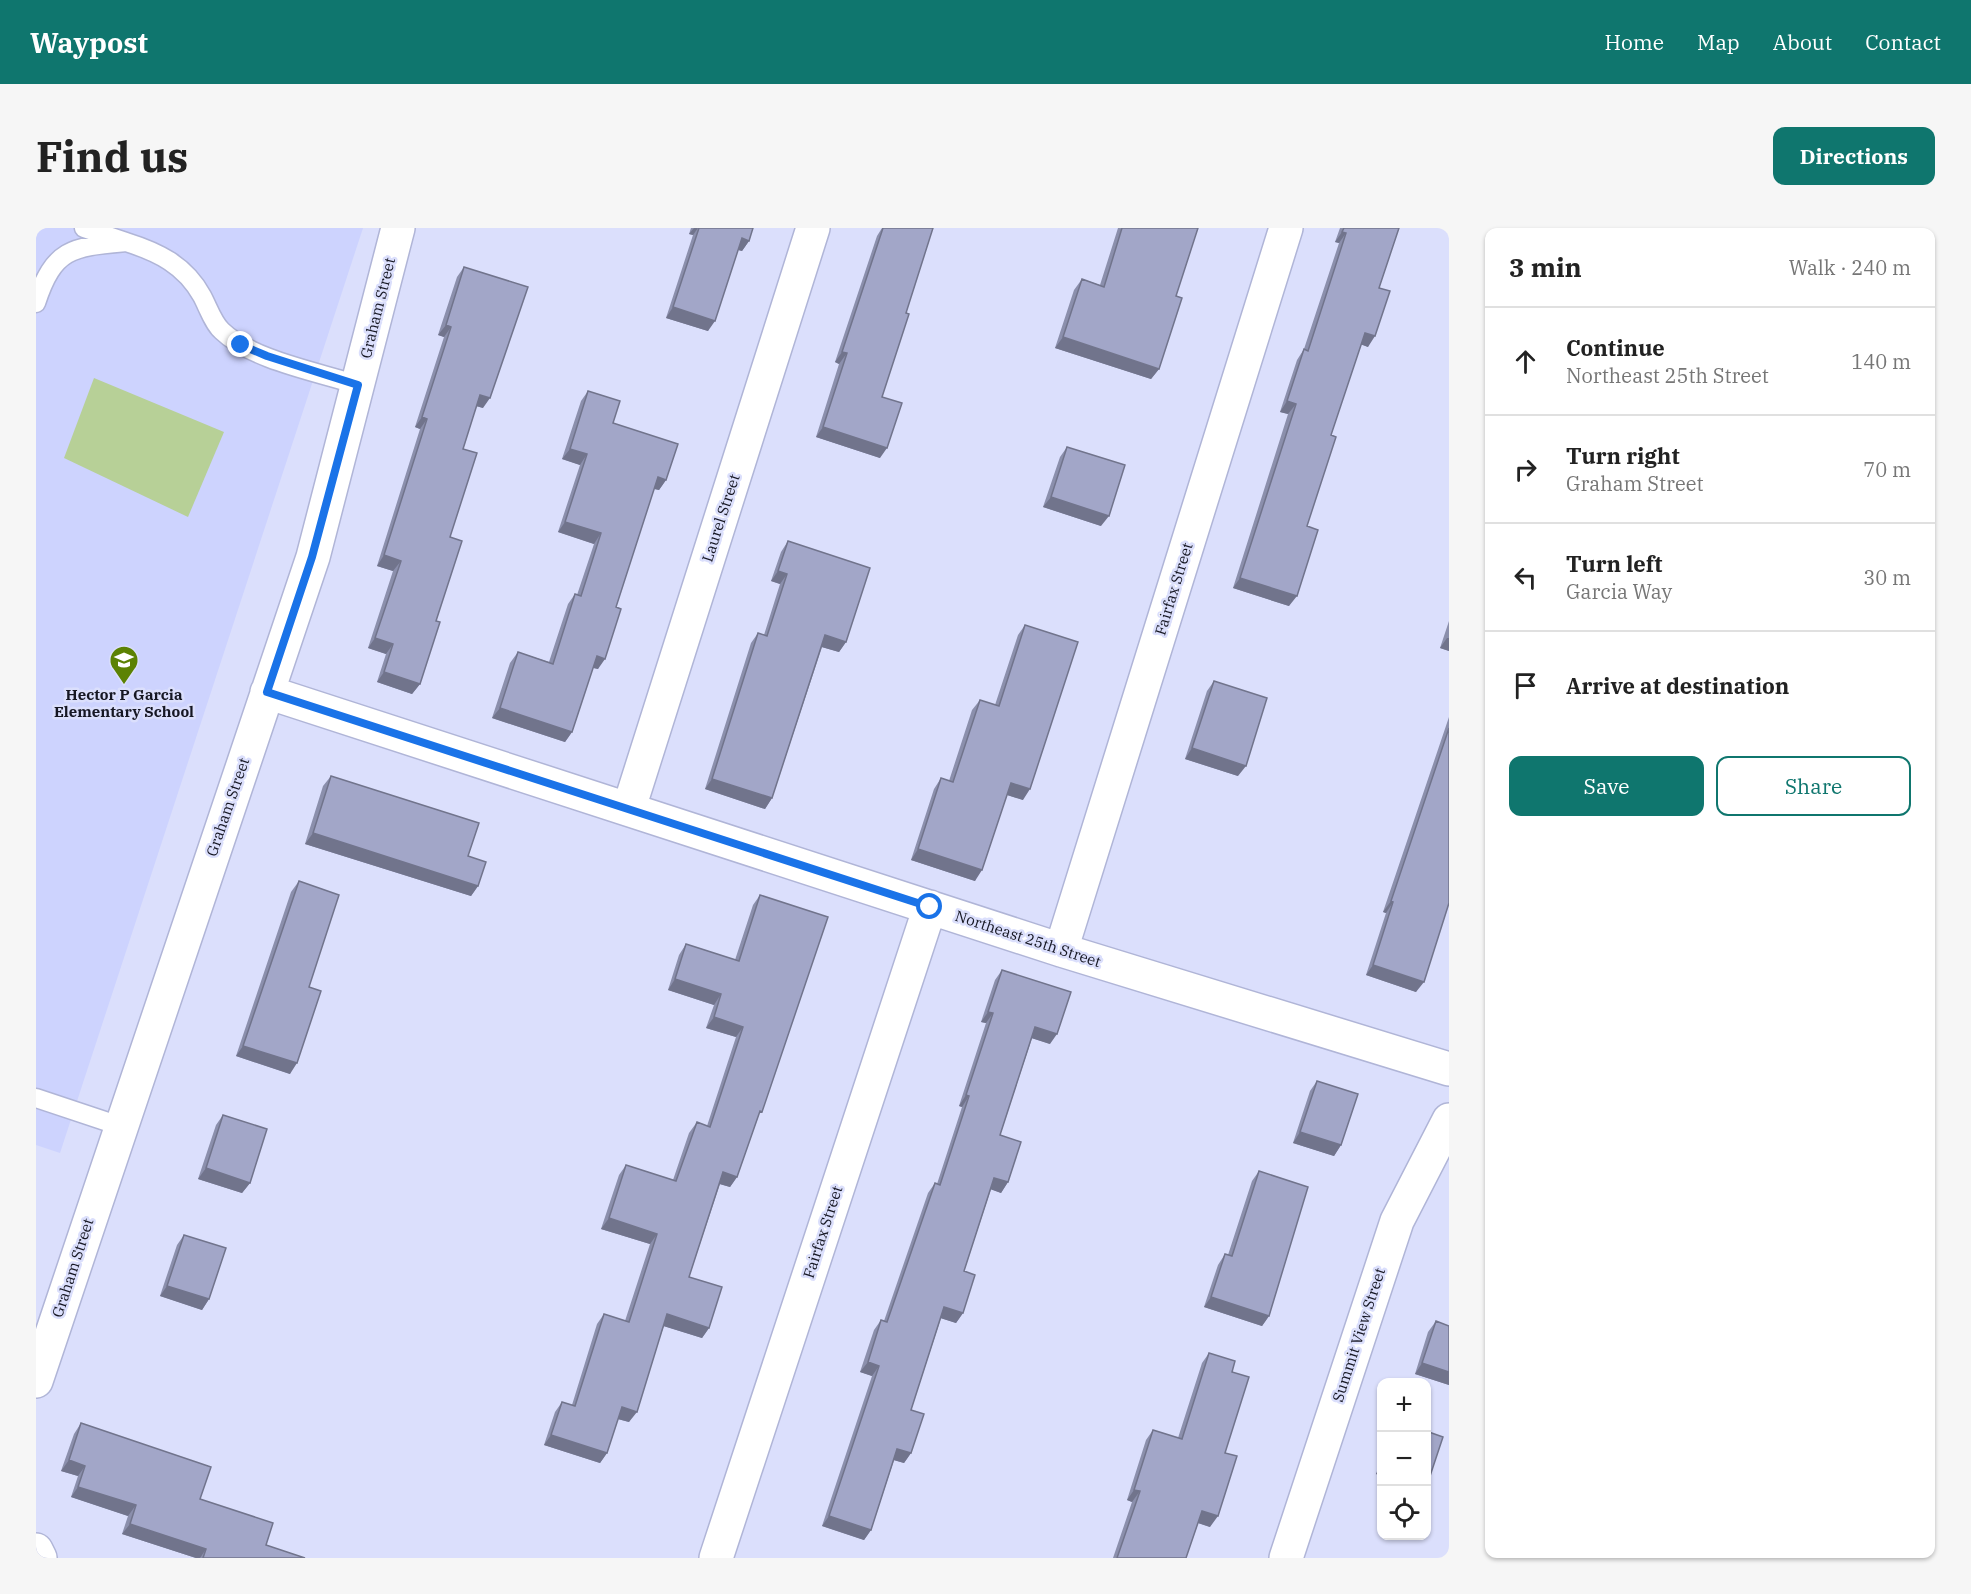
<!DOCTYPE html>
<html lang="en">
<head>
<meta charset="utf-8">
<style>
	:root { --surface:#fff; --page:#f6f6f6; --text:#222; --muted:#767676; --line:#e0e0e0; --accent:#0f766e }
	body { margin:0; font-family:"IBM Plex Serif",serif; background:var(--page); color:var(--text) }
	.controls { position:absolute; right:18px; bottom:18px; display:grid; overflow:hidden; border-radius:12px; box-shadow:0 2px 4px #0004 }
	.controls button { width:54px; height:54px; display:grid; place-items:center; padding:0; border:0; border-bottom:2px solid var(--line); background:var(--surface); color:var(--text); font:30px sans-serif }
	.stop { position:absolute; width:18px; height:18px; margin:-14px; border:4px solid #1a73e8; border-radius:50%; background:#fff }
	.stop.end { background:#1a73e8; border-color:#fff; box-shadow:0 2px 6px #0008 }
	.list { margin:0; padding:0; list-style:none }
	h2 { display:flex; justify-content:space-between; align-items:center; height:78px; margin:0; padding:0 24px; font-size:26px }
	h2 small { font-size:20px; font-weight:400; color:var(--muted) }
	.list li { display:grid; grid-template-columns:39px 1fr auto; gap:18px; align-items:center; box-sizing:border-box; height:108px; padding:0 24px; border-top:2px solid var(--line) }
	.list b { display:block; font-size:22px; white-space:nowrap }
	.list p { margin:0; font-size:20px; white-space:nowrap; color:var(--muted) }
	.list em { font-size:20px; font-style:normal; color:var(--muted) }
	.actions { display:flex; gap:12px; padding:18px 24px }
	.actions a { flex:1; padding:14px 0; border:2px solid var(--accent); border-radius:12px; text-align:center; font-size:21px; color:var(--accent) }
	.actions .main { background:var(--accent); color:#fff }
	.icon { flex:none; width:33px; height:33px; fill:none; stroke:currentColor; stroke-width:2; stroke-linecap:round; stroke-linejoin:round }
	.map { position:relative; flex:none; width:1413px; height:1330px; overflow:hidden; border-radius:12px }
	header { display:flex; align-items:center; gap:36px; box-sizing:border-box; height:84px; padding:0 30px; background:var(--accent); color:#fff }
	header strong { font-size:28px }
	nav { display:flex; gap:33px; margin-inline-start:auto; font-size:21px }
	.intro { display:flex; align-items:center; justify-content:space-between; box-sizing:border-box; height:144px; padding:0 36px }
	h1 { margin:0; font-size:42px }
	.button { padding:15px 27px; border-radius:12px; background:var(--accent); color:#fff; font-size:21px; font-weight:700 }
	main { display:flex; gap:36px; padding:0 36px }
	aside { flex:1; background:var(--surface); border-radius:12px; box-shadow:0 2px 4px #0004 }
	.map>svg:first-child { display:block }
	.built { fill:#cdd3fe }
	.green { fill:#b7d097 }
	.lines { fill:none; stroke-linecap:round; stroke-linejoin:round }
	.service-casing { stroke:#b0b5d7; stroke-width:21 }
	.minor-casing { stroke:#b0b5d7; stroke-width:36 }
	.service { stroke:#fff; stroke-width:18 }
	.minor { stroke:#fff; stroke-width:33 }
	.wall { fill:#8b8fac }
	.shaded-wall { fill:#71748c }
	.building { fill:#a2a6c8; stroke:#71748c; stroke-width:1.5 }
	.route { stroke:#1a73e8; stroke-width:8 }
	.labels { text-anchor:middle; stroke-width:5; stroke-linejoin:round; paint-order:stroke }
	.street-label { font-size:15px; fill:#161723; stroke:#dbdffc }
	.poi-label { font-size:15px; font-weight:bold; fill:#161723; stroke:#dbdffc }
</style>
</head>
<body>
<header>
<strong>Waypost</strong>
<nav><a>Home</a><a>Map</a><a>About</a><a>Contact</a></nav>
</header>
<div class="intro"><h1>Find us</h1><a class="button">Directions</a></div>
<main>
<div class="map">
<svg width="1413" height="1330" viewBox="0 0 1413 1330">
	<rect width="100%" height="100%" fill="#dbdffc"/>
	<path class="built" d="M 0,0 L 327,0 L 24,925 L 0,917 Z"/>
	<path class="green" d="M 58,150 L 188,204 L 152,289 L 28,230 Z"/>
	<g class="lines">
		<g class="service-casing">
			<path id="service" d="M 90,14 C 122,24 149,37 166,68 C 172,79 177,95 186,103 C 216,132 282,144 322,157
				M 0,75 C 18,20 36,19 90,14 L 48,0
				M 0,870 L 84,898"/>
		</g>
		<g class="minor-casing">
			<path id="minor" d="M 231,464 L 1025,722 L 1413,841
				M 593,580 L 777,0
				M 1025,722 L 1250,0
				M 0,1153 L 277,329 L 362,0
				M 0,1322 L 4,1330
				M 680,1330 L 894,679
				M 1250,1330 L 1361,993 L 1413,892"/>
		</g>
		<use href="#service" class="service"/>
		<use href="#minor" class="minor"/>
	</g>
	<path class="wall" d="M 655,0 L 717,0 L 713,13 L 706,23 L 702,22 L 672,103 L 630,90 L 657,7 L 653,6 Z
		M 846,0 L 897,0 L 870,85 L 846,169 L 844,230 L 780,209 L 803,136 L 799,134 L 841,8 Z
		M 1082,0 L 1162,0 L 1140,68 L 1123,141 L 1115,151 L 1019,120 L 1038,62 L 1046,51 L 1064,57 Z
		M 1304,0 L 1363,0 L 1343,60 L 1332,119 L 1325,116 L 1295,207 L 1271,298 L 1253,378 L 1197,360 L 1252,186 L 1244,184 L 1261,132 L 1268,121 L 1303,15 L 1299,14 Z
		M 428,39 L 447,180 L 440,178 L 427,221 L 414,309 L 400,393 L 384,456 L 376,466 L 341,454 L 350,426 L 332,420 L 357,343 L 341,338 L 384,201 L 379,199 L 408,109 L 402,107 L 421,49 Z
		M 552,163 L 577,195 L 630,252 L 623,262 L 618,261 L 580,379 L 562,441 L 557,440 L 536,504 L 529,514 L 456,490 L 474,435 L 482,424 L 513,434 L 532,376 L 539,366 L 541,367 L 558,316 L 522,304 L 544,237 L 526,231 L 545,173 Z
		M 1031,219 L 1065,298 L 1007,279 L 1024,229 Z
		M 752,313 L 810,414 L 803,424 L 786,419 L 736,570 L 729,581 L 669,561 L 715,415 L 722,405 L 728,407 L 744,356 L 735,353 L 745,324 Z
		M 1413,393 L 1413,423 L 1404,420 Z
		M 989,397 L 987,572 L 971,567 L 939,653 L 875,632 L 898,561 L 905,550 L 913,553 L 936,482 L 944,472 L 959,477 L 982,407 Z
		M 1178,453 L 1202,548 L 1149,531 L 1171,463 Z
		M 1413,489 L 1413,675 L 1380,764 L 1330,747 L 1350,685 L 1347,684 Z
		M 295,548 L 432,628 L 442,658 L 435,668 L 269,616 L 287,558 Z
		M 263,653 L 273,759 L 254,846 L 200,828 L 255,664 Z
		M 724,667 L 721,892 L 701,949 L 694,959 L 684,956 L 653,1049 L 673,1100 L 666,1110 L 628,1098 L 593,1194 L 582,1191 L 571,1225 L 564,1235 L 508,1217 L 519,1184 L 526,1174 L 536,1177 L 561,1096 L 568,1086 L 589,1093 L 614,1016 L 565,1001 L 583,947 L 590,937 L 637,952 L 653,905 L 661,894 L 671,898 L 700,809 L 670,800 L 678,777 L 632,762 L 643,727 L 650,716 L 699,732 L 717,677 Z
		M 966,742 L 1014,816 L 996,810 L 964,907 L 972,954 L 965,965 L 955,961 L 928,1043 L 927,1085 L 920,1095 L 905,1090 L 875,1182 L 875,1225 L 868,1235 L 858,1232 L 835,1302 L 828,1312 L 786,1298 L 836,1148 L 824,1144 L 838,1102 L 845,1092 L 848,1093 L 892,965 L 899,955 L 901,956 L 926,879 L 923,878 L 950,795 L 945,794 L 959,752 Z
		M 1281,853 L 1305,917 L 1298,928 L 1257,915 L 1274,863 Z
		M 187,887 L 214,955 L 206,965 L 162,951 L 180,897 Z
		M 1223,943 L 1233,1088 L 1226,1098 L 1168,1079 L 1182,1037 L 1189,1026 L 1192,1027 L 1216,953 Z
		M 148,1007 L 173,1071 L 166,1082 L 124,1068 L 141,1017 Z
		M 1400,1093 L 1413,1098 L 1413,1157 L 1379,1146 L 1392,1104 Z
		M 1173,1125 L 1196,1144 L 1189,1225 L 1174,1299 L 1162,1295 L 1150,1330 L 1077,1330 L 1096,1274 L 1091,1272 L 1110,1212 L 1117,1202 L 1142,1210 L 1166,1135 Z
		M 45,1195 L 164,1271 L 230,1317 L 269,1330 L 160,1330 L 86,1306 L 92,1288 L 35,1269 L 42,1248 L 25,1243 L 38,1206 Z
		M 1346,1229 L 1346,1248 L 1340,1246 Z"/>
	<path class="shaded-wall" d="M 658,0 L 662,0 L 657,7 L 653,6 Z
		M 1306,4 L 1310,5 L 1303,15 L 1299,14 Z
		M 706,10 L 713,13 L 706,23 L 699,21 Z
		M 637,79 L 679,93 L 672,103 L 630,90 Z
		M 410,97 L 415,99 L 408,109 L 402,107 Z
		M 1329,105 L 1339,108 L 1332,119 L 1321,115 Z
		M 1027,109 L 1123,141 L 1115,151 L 1019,120 Z
		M 806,124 L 811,125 L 803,136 L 799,134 Z
		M 444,167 L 454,170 L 447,180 L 437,177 Z
		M 1251,173 L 1260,176 L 1252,186 L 1244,184 Z
		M 386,189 L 391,191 L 384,201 L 379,199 Z
		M 787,199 L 851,220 L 844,230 L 780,209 Z
		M 534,221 L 551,226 L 544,237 L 526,231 Z
		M 622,249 L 630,252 L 623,262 L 615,260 Z
		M 1015,269 L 1073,288 L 1065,298 L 1007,279 Z
		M 529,294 L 565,305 L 558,316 L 522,304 Z
		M 348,327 L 365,333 L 357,343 L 341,338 Z
		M 742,343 L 751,346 L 744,356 L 735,353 Z
		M 1204,350 L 1261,368 L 1253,378 L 1197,360 Z
		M 789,407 L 810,414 L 803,424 L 782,418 Z
		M 339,410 L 357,416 L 350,426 L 332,420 Z
		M 1411,410 L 1413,410 L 1413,423 L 1404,420 Z
		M 561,428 L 569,431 L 562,441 L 554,439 Z
		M 348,444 L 384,456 L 376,466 L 341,454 Z
		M 464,480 L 536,504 L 529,514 L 456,490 Z
		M 1156,520 L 1210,538 L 1202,548 L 1149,531 Z
		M 676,551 L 736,570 L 729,581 L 669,561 Z
		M 975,555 L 994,561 L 987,572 L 968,566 Z
		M 277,605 L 442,658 L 435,668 L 269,616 Z
		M 882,621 L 946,642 L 939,653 L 875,632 Z
		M 1355,673 L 1357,674 L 1350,685 L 1347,684 Z
		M 1337,737 L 1388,754 L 1380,764 L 1330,747 Z
		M 639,751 L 685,766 L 678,777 L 632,762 Z
		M 952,784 L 957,785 L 950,795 L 945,794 Z
		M 678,789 L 707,799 L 700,809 L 670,800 Z
		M 999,799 L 1021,806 L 1014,816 L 992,809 Z
		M 207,818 L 261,835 L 254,846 L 200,828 Z
		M 930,867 L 933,868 L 926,879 L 923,878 Z
		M 1264,904 L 1305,917 L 1298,928 L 1257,915 Z
		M 170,940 L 214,955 L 206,965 L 162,951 Z
		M 687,944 L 701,949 L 694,959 L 680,955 Z
		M 958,950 L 972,954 L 965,965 L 951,960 Z
		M 573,990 L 621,1006 L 614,1016 L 565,1001 Z
		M 131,1058 L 173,1071 L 166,1082 L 124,1068 Z
		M 1175,1069 L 1233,1088 L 1226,1098 L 1168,1079 Z
		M 908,1079 L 927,1085 L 920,1095 L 901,1089 Z
		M 631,1086 L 673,1100 L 666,1110 L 624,1097 Z
		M 832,1134 L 843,1138 L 836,1148 L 824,1144 Z
		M 1386,1135 L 1413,1144 L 1413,1157 L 1379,1146 Z
		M 586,1179 L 601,1184 L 593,1194 L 578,1190 Z
		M 515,1207 L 571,1225 L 564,1235 L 508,1217 Z
		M 861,1221 L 875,1225 L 868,1235 L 854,1231 Z
		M 33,1232 L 49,1238 L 42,1248 L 25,1243 Z
		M 1346,1238 L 1346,1248 L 1340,1246 Z
		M 42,1259 L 100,1277 L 92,1288 L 35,1269 Z
		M 1098,1262 L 1104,1263 L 1096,1274 L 1091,1272 Z
		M 1166,1283 L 1182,1288 L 1174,1299 L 1159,1294 Z
		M 793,1288 L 835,1302 L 828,1312 L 786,1298 Z
		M 94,1296 L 170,1321 L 164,1330 L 160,1330 L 86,1306 Z"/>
	<path class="building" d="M 663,0 L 717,0 L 713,13 L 706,10 L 679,93 L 637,79 Z
		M 847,0 L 897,0 L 870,85 L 873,86 L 846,169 L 866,175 L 851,220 L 787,199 L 811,125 L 806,124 Z
		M 1086,0 L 1162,0 L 1140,68 L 1146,70 L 1123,141 L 1027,109 L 1046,51 L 1068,59 Z
		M 1308,0 L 1363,0 L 1343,60 L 1354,63 L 1339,108 L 1329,105 L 1295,207 L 1300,209 L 1271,298 L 1282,302 L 1261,368 L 1204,350 L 1260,176 L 1251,173 L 1268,121 L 1272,123 L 1310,5 L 1306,4 Z
		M 428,39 L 492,59 L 454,170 L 444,167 L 427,221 L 441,225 L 414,309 L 426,313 L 400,393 L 404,394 L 384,456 L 348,444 L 357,416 L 339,410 L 365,333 L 348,327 L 391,191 L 386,189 L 415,99 L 410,97 Z
		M 552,163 L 584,173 L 577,195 L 642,216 L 630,252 L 622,249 L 580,379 L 585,381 L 569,431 L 561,428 L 536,504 L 464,480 L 482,424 L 517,436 L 539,366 L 545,368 L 565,305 L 529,294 L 551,226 L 534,221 Z
		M 1031,219 L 1089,237 L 1073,288 L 1015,269 Z
		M 752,313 L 834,340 L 810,414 L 789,407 L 736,570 L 676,551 L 722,405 L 731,408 L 751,346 L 742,343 Z
		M 989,397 L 1042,414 L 994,561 L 975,555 L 946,642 L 882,621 L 905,550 L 917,554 L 944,472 L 963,478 Z
		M 1178,453 L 1231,470 L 1210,538 L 1156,520 Z
		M 1413,500 L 1413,675 L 1388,754 L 1337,737 L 1357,674 L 1355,673 Z
		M 295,548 L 443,595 L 432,628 L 450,634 L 442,658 L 277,605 Z
		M 263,653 L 303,667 L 273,759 L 285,763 L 261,835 L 207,818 Z
		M 724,667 L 792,689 L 726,884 L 724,883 L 701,949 L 687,944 L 653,1049 L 686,1059 L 673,1100 L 631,1086 L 601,1184 L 586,1179 L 571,1225 L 515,1207 L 526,1174 L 539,1178 L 568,1086 L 593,1094 L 621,1006 L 573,990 L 590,937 L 640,953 L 661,894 L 674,899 L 707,799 L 678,789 L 685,766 L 639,751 L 650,716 L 703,733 Z
		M 966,742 L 1035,764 L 1021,806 L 999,799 L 964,907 L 985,914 L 972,954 L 958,950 L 928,1043 L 939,1047 L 927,1085 L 908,1079 L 875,1182 L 888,1186 L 875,1225 L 861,1221 L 835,1302 L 793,1288 L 843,1138 L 832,1134 L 845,1092 L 851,1094 L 899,955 L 904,957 L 933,868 L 930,867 L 957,785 L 952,784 Z
		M 1281,853 L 1322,866 L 1305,917 L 1264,904 Z
		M 187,887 L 231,901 L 214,955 L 170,940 Z
		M 1223,943 L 1272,959 L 1233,1088 L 1175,1069 L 1189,1026 L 1196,1028 Z
		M 148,1007 L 190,1020 L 173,1071 L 131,1058 Z
		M 1400,1093 L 1413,1098 L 1413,1144 L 1386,1135 Z
		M 1173,1125 L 1199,1133 L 1196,1144 L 1213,1149 L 1189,1225 L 1201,1228 L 1182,1288 L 1166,1283 L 1150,1330 L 1081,1330 L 1104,1263 L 1098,1262 L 1117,1202 L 1146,1211 Z
		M 45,1195 L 175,1239 L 164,1271 L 237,1295 L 230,1317 L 269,1330 L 167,1330 L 170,1321 L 94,1296 L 100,1277 L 42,1259 L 49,1238 L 33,1232 Z
		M 1390,1203 L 1407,1209 L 1393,1251 L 1390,1250 Z"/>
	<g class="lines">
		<path class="route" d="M 205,117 L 231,128 L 322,157 L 276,329 L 231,464 L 894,679"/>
	</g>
	<defs>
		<g id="school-pin" transform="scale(1.5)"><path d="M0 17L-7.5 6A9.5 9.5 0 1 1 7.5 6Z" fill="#5c8203" stroke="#dbdffc"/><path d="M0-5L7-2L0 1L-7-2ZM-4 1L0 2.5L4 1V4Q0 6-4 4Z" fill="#fff"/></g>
	</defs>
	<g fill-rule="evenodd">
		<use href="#school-pin" x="88" y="432"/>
	</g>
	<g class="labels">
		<g class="street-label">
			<text transform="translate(342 80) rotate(-76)" y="5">Graham Street</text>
			<text transform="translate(685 290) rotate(-72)" y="5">Laurel Street</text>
			<text transform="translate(1138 361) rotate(-73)" y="5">Fairfax Street</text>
			<text transform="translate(192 579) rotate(-71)" y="5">Graham Street</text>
			<text transform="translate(992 711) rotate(18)" y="5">Northeast 25th Street</text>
			<text transform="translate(787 1004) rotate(-72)" y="5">Fairfax Street</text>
			<text transform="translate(37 1040) rotate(-72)" y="5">Graham Street</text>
			<text transform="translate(1323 1107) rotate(-72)" y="5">Summit View Street</text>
		</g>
		<g class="poi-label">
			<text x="88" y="472">Hector P Garcia<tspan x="88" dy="17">Elementary School</tspan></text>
		</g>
	</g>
</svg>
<div class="controls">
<button>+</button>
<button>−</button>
<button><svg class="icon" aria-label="locate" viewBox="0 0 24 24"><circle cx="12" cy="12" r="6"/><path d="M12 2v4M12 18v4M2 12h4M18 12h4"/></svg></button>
</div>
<div class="stop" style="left:894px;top:679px"></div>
<div class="stop end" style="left:205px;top:117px"></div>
</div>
<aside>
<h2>3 min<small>Walk · 240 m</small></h2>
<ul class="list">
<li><svg class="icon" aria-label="ahead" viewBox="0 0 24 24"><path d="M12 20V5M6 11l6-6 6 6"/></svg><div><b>Continue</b><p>Northeast 25th Street</p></div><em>140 m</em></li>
<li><svg class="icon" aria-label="right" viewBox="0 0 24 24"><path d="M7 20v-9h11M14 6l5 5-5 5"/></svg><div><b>Turn right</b><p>Graham Street</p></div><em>70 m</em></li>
<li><svg class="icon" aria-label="left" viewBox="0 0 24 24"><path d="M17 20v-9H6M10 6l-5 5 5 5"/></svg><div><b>Turn left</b><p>Garcia Way</p></div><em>30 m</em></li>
<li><svg class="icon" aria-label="arrive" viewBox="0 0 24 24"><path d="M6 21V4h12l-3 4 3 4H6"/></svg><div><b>Arrive at destination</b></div></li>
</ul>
<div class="actions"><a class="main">Save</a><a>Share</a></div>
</aside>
</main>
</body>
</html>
